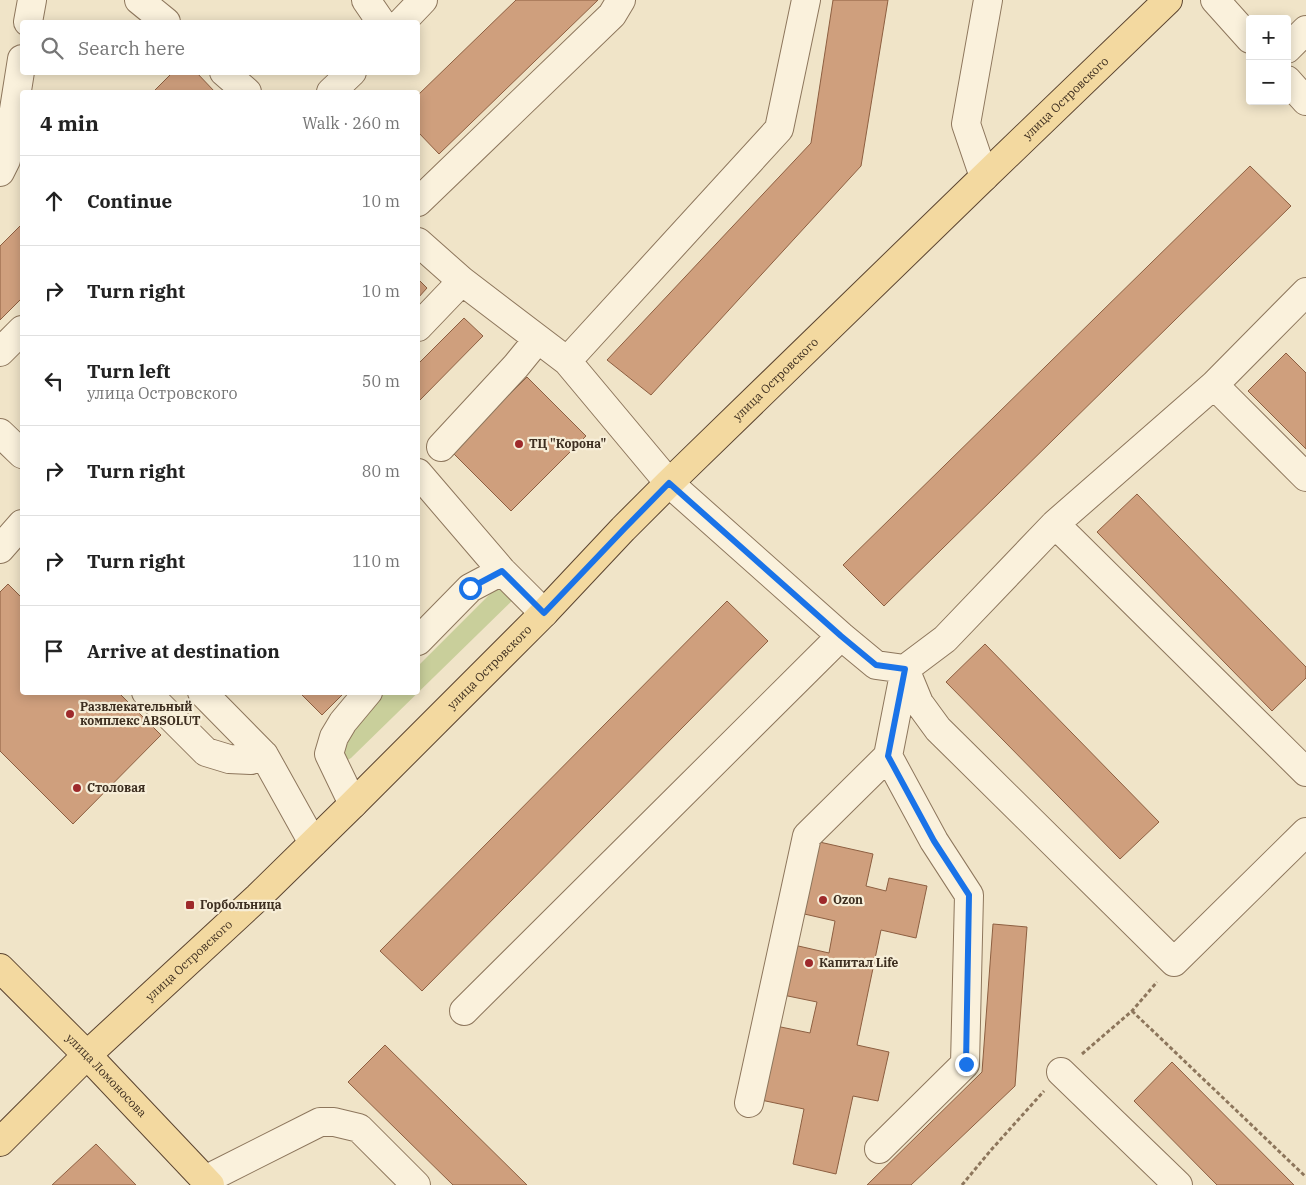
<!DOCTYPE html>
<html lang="en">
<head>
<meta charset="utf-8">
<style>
	:root { --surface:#fff; --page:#f6f6f6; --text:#222; --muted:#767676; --line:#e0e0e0 }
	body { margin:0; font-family:"IBM Plex Serif",serif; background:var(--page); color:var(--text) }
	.controls { position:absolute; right:15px; top:15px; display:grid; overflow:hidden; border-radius:5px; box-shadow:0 2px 12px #0003 }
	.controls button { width:45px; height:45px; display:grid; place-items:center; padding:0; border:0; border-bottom:1px solid var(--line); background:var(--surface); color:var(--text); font:25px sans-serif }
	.stop { position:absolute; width:15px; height:15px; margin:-11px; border:4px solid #1a73e8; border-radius:50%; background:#fff }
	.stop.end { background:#1a73e8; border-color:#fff; box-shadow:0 1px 5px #0008 }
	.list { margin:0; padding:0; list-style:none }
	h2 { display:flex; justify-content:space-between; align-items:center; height:65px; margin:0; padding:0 20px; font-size:21px }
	h2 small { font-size:16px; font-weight:400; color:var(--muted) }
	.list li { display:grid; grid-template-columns:32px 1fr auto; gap:15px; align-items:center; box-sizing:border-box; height:90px; padding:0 20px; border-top:1px solid var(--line) }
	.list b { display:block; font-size:19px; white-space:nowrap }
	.list p { margin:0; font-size:16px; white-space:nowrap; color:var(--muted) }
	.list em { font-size:16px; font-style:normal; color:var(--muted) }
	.icon { flex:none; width:28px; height:28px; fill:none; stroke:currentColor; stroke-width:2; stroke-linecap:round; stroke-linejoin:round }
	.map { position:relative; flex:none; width:1306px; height:1185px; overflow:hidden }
	.search { position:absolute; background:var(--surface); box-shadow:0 2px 12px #0003; left:20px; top:20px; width:400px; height:55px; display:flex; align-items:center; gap:12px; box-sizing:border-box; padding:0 18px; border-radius:5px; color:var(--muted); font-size:19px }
	.panel { position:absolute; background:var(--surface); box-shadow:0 2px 12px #0003; left:20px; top:90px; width:400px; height:605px; border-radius:5px }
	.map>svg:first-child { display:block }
	.green { fill:#c9cf9b }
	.building { fill:#cf9f7d; stroke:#8d5f41 }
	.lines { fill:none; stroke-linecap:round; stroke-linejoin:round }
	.minor-casing { stroke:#8d765c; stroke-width:30 }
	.major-casing { stroke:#5b4430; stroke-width:30 }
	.path { stroke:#8d765c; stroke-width:3; stroke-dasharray:4 2.5; stroke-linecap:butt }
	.minor { stroke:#faf1dc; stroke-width:28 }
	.major { stroke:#f3d9a0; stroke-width:28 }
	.route { stroke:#1a73e8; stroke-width:6 }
	.poi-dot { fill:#9e2a2b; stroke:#f7eed8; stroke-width:2 }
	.labels { text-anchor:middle; stroke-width:4.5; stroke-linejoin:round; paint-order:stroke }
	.street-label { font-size:12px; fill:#3d2e20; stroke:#f7eed8 }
	.poi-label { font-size:12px; font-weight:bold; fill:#3d2e20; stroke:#f7eed8; text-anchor:start }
</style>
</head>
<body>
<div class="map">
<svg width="1306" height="1185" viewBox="0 0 1306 1185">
	<rect width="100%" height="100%" fill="#f0e4c8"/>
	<path class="green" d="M 502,585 L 522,591 L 351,758 L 346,761 L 338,738 L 380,693 L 418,692 L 418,666 L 494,590 Z"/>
	<path class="building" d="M 516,0 L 598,0 L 439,154 L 418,132 L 418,95 Z
		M 833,0 L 888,0 L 861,166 L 651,395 L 607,360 L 811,143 Z
		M 173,72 L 196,72 L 215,92 L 153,92 Z
		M 1250,166 L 1291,206 L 884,606 L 843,565 Z
		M 22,224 L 22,298 L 0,320 L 0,246 Z
		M 418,279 L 427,288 L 418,298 Z
		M 464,318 L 483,336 L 418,402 L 418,364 Z
		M 1286,353 L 1306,373 L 1306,449 L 1248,391 Z
		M 527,377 L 586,436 L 511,511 L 452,452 Z
		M 1137,494 L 1306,667 L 1306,678 L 1272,711 L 1097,532 Z
		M 8,584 L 22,598 L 22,692 L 118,692 L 161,735 L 73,824 L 0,751 L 0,592 Z
		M 727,601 L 768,641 L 422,991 L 380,951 Z
		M 985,644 L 1159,822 L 1120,859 L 946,682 Z
		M 299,692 L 345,692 L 322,715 Z
		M 815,841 L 873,854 L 866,886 L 886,891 L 889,878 L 927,886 L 916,938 L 881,930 L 857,1045 L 889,1052 L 878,1101 L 853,1096 L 836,1174 L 793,1164 L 804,1109 L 756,1099 L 771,1025 L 810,1033 L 817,1002 L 783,995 L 794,945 L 829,953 L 835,921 L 800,913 Z
		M 993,924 L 1027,927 L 1015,1086 L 911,1185 L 867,1185 L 982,1072 Z
		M 385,1045 L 527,1185 L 453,1185 L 348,1082 Z
		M 1172,1062 L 1294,1185 L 1217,1185 L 1134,1101 Z
		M 96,1144 L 136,1185 L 52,1185 Z"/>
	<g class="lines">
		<g class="minor-casing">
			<path id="minor" d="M 139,0 L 166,22
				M 366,0 L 381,22
				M 1215,0 L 1250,39
				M 28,22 L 32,0
				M 402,22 L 423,0
				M 1287,49 L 1306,30
				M 224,72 L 247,92
				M 1287,80 L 1306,101
				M 331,92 L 352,72
				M 0,172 L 6,160 L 22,59
				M 984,177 L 966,124 L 988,0
				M 418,202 L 612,15 L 621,0
				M 418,242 L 462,281 L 567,361 L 669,483 L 841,636 L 876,665 L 905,669 L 945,639 L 1055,524 L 1214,385 L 1306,292
				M 418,327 L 462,281
				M 0,352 L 22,330
				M 567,361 L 779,129 L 806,0
				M 1214,385 L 1306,477
				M 0,433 L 22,454
				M 441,447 L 516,366 L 538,339
				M 418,473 L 502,571 L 544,613
				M 1055,524 L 1306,772
				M 0,549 L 22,524
				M 418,641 L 470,588 L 502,571
				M 905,669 L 919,703 L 938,729 L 1174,962 L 1306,832
				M 146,692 L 206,752 L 229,759 L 251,760 L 264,755
				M 202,692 L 264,755 L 313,843
				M 353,804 L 329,754 L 334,737 L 343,722 L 368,692
				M 464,1011 L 841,636
				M 1061,1072 L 1178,1185
				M 749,1103 L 807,836 L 888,756 L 905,669
				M 879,1149 L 965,1064 L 969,895 L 934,841 L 888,756
				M 205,1180 L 320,1122 L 334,1122 L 359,1128 L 416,1185"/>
		</g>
		<g class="major-casing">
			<g id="major">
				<path id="s1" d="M 0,968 L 87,1055 L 210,1185"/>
				<path id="s2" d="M 0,1142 L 87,1055 L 258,897 L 353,804 L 544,613 L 623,529 L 669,483 L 984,177 L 1168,0"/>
			</g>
		</g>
		<path class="path" d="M 1132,1011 L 1306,1177
			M 1082,1054 L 1132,1011 L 1157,982
			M 962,1185 L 991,1150 L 1044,1091"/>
		<use href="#minor" class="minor"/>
		<use href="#major" class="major"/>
	</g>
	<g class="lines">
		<path class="route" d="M 470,588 L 502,571 L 544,613 L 624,529 L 669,483 L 841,636 L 876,665 L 905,669 L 888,756 L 934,841 L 969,895 L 966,1064"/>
	</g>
	<g class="poi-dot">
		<circle cx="519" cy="444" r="5"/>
		<circle cx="70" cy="714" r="5"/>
		<circle cx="77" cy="788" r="5"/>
		<circle cx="823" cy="900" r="5"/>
		<rect x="185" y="900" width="10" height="10" rx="2.5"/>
		<circle cx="809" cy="963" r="5"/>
	</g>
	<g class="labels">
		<g class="street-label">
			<text dy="4" stroke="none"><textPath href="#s2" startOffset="1492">улица Островского</textPath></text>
			<text dy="4" stroke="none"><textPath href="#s2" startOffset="1088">улица Островского</textPath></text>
			<text dy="4" stroke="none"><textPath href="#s2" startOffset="682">улица Островского</textPath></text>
			<text dy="4" stroke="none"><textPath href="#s2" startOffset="262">улица Островского</textPath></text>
			<text dy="4" stroke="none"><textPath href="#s1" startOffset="151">улица Ломоносова</textPath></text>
		</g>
		<g class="poi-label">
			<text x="529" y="448">ТЦ "Корона"</text>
			<text x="80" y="711">Развлекательный<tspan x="80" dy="14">комплекс ABSOLUT</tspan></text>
			<text x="87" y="792">Столовая</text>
			<text x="833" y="904">Ozon</text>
			<text x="200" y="909">Горбольница</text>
			<text x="819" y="967">Капитал Life</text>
		</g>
	</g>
</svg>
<div class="controls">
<button>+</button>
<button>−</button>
</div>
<div class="stop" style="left:470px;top:588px"></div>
<div class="stop end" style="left:966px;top:1064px"></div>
<div class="search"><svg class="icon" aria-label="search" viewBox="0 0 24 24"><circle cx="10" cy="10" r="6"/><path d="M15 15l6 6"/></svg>Search here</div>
<section class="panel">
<h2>4 min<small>Walk · 260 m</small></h2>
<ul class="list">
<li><svg class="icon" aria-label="ahead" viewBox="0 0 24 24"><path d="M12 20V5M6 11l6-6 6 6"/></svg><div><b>Continue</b></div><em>10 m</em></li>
<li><svg class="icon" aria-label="right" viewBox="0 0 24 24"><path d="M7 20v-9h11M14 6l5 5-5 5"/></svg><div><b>Turn right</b></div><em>10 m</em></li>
<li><svg class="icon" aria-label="left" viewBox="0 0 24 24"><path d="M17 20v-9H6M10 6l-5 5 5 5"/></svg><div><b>Turn left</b><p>улица Островского</p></div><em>50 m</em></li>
<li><svg class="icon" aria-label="right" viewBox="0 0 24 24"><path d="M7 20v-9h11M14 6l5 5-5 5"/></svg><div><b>Turn right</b></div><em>80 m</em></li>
<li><svg class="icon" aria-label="right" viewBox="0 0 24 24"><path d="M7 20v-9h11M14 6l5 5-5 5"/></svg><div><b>Turn right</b></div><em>110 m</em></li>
<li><svg class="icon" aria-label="arrive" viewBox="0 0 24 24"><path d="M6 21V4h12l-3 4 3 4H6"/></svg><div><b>Arrive at destination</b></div></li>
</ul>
</section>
</div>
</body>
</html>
